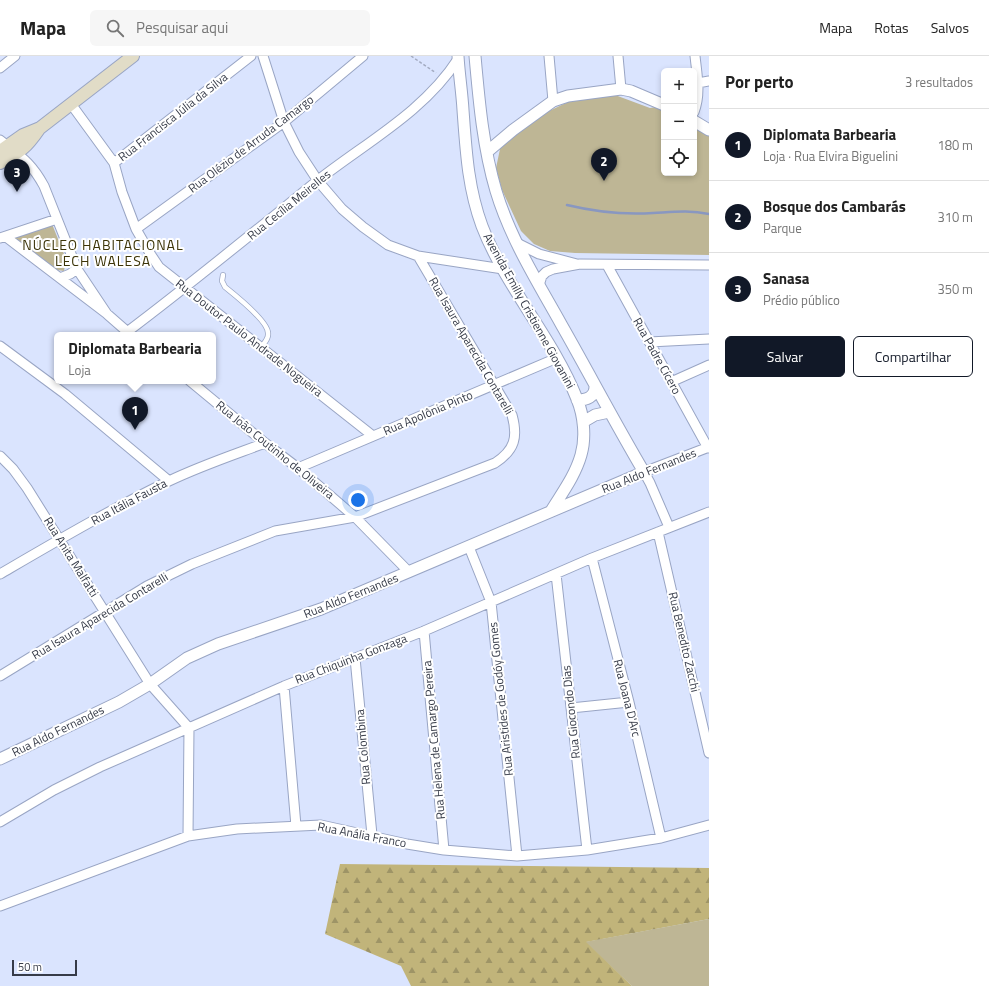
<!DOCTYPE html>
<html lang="pt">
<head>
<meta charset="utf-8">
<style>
	:root { --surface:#fff; --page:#f6f6f6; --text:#222; --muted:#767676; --line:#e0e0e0; --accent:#111827 }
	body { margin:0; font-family:"Titillium Web",sans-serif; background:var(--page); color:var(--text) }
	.controls { position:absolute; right:12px; top:12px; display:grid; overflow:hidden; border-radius:6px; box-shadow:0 2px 6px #0003 }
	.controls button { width:36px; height:36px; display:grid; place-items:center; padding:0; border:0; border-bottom:1px solid var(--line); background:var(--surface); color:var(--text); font:20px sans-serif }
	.scale { position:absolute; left:12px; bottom:10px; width:65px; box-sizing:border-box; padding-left:4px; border:2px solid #363b48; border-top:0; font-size:11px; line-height:14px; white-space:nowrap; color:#363b48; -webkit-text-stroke:3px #fff; paint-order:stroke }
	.you { position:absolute; left:358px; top:444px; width:14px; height:14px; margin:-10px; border:3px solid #fff; border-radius:50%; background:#1a73e8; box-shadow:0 0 0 6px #1a73e833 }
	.badge { display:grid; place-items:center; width:26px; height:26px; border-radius:50%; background:var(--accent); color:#fff; font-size:13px; font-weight:700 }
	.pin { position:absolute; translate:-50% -33px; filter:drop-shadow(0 1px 2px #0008) }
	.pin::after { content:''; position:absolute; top:21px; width:14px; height:12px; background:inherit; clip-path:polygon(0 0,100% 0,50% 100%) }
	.popup { position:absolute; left:54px; top:276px; width:162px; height:52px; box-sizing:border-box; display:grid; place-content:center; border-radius:6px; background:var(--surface); filter:drop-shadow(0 1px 3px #0005); font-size:13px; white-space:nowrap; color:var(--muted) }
	.popup b { font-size:15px; color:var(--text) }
	.popup::after { content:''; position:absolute; left:50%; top:100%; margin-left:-8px; border:8px solid transparent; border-top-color:var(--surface) }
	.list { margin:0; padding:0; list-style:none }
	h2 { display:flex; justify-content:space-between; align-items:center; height:52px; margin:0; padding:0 16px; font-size:17px }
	h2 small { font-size:13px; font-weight:400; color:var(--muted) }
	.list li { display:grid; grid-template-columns:26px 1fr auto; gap:12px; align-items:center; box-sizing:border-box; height:72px; padding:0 16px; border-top:1px solid var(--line) }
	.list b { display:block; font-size:15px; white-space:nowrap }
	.list p { margin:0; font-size:13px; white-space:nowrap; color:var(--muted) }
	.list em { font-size:13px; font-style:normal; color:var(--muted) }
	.actions { display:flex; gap:8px; padding:12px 16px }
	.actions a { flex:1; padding:9px 0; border:1px solid var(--accent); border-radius:6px; text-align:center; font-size:14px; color:var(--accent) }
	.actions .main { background:var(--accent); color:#fff }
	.icon { flex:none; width:22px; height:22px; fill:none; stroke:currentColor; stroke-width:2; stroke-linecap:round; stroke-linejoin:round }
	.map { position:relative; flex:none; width:709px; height:930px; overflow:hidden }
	header { display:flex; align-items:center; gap:24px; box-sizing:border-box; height:56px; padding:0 20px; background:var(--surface); border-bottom:1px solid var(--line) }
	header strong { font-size:19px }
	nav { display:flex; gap:22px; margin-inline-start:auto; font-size:14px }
	.search { width:280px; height:36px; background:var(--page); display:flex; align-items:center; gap:10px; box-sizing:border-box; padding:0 14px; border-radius:6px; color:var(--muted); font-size:15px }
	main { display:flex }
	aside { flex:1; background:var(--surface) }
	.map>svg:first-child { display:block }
	.green { fill:#beb695 }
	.forest { fill:url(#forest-firs) }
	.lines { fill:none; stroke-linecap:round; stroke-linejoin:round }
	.stream { stroke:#8997c0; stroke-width:2.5 }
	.service-casing { stroke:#99a5c4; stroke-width:6 }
	.minor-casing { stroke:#99a5c4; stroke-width:11 }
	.tertiary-casing { stroke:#99a5c4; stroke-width:13 }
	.secondary-casing { stroke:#99a5c4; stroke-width:14 }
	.path { stroke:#a3abc1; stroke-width:1.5; stroke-dasharray:3 2; stroke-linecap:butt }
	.service { stroke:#fff; stroke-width:4.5 }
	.minor { stroke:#fff; stroke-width:9 }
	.tertiary { stroke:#fff; stroke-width:11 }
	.secondary { stroke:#e1dcc7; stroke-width:12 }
	.labels { text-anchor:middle; stroke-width:4; stroke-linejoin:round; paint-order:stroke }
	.street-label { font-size:12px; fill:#363b48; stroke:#fff }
	.quarter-label { font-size:14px; letter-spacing:1px; fill:#3c3408; stroke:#fff }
</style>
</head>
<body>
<header>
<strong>Mapa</strong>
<div class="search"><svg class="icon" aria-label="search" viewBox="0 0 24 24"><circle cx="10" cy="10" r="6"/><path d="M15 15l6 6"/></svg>Pesquisar aqui</div>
<nav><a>Mapa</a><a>Rotas</a><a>Salvos</a></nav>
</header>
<main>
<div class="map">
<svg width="709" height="930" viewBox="0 0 709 930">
	<defs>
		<pattern id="forest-firs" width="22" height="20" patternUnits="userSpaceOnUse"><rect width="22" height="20" fill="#c1b47a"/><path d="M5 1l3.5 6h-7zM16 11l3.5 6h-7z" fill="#9e9466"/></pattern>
	</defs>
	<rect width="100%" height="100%" fill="#dae4fe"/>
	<path class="green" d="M 615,39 L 650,52 L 656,51 L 664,56 L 664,117 L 694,117 L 694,71 L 709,79 L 709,199 L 575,197 L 550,195 L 534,188 L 521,175 L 502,134 L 496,112 L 500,93 L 507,85 L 547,56 L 568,46 L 588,40 Z
		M 52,168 L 66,203 L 64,215 L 51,213 L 13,182 Z
		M 709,863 L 709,930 L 632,930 L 585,886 Z"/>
	<path class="forest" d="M 340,808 L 709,812 L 709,863 L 586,886 L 632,930 L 411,930 L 401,910 L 325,878 Z"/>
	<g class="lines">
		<path class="stream" d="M 567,149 C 596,156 623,159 653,157 C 673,156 689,154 709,158"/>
		<g class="service-casing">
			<path id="service" d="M 223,219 L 222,225 L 225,231 C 235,239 268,265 268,277 C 269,283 264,287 261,291"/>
		</g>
		<g class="minor-casing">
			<path id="minor" d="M 263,0 L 284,66 L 299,96 L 318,125 L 342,153 L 363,171 L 388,189 L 418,200 L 503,213
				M 549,0 L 553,45
				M 618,0 L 621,33
				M 0,12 L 15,0
				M 698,27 L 709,25
				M 71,48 L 114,107 L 122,136 L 136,173 L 151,199 L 159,211 L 373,380
				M 694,56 C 701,38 697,19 695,0
				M 0,84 C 20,100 31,106 44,130 L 77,213 L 107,258
				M 114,107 L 251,0
				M 136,173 L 284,66 L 363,0
				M 6,181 L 107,258 L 131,279
				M 0,182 L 57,163
				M 517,187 L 539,198 L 577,208
				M 607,209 L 708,392
				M 60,222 L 70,218 L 77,213
				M 539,229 L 542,220 L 546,216 L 553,213 L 580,208 L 709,209
				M 127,276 C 192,227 254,176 317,125 C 365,87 424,56 458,3
				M 649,286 L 709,283
				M 0,290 L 65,338 L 169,425
				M 190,325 L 265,387 L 298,412 L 355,461 L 409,516
				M 671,326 L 709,309
				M 0,400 L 13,413 L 27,432 L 150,628 L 189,672 L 188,780
				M 298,412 L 557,302
				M 669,471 L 650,427 L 644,416 L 709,391
				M 658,476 L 709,697
				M 469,491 L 491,546 L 517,800
				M 592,502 L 629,646 L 661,782
				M 0,518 C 55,486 111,453 169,425 C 200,410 233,399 265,387
				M 556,518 L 587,794
				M 424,575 L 444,794
				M 355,602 L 372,779
				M 0,620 L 147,530 L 192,508 L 275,475 L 355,461 L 495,407 C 515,394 518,381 512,359 L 418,200
				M 284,630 L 296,770
				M 571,652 L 629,646
				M 0,766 L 54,734 L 100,711 L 284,630 L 424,575 L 592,502 L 709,456
				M 0,850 L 188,780 L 237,773 L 321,769 L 407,788 L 444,794 L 517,800 L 587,794 L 661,782 L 709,769"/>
		</g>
		<g class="tertiary-casing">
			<path id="tertiary" d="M 458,0 C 459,18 462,36 463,54 C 466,95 468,132 482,170 C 506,232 553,282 577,343 C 584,360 586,382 581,399 C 575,420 562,437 551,455
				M 694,65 L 709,74
				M 487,96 L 513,74 L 553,45 L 568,40 L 621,33 L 631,35 L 664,49
				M 577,344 C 587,344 595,341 595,331
				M 583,366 L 595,359 L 609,356
				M 0,703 L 119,646 L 150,628 L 187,602 L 218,588 L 321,553 L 644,416 C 615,367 589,317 561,268 C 537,225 510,182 496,135 C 483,91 479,45 475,0"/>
		</g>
		<g class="secondary-casing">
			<path id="secondary" d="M 0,95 L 23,79 L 40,72 L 133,0
				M 0,107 C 20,96 26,92 39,73"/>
		</g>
		<path class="path" d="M 411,0 L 436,17"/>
		<use href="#service" class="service"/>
		<use href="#minor" class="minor"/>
		<use href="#tertiary" class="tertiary"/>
		<use href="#secondary" class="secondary"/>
	</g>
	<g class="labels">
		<g class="street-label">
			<text transform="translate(173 61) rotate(-38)" y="4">Rua Francisca Júlia da Silva</text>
			<text transform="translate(251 88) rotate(-37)" y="4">Rua Olézio de Arruda Camargo</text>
			<text transform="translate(289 149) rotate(-39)" y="4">Rua Cecília Meirelles</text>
			<text transform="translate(529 255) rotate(61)" y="4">Avenida Emilly Cristienne Giovanini</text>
			<text transform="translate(249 282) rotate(38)" y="4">Rua Doutor Paulo Andrade Nogueira</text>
			<text transform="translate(471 290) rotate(60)" y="4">Rua Isaura Aparecida Contarelli</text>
			<text transform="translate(657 300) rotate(61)" y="4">Rua Padre Cícero</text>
			<text transform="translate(428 357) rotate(-23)" y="4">Rua Apolônia Pinto</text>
			<text transform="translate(275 394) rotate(39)" y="4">Rua João Coutinho de Oliveira</text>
			<text transform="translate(649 415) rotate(-22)" y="4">Rua Aldo Fernandes</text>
			<text transform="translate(129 446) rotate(-28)" y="4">Rua Itália Fausta</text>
			<text transform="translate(71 501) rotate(58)" y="4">Rua Anita Malfatti</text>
			<text transform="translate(351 540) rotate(-22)" y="4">Rua Aldo Fernandes</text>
			<text transform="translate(100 560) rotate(-31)" y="4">Rua Isaura Aparecida Contarelli</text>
			<text transform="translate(684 586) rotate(77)" y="4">Rua Benedito Zacchi</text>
			<text transform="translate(351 603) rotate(-21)" y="4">Rua Chiquinha Gonzaga</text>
			<text transform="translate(627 642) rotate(76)" y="4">Rua Joana D'Arc</text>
			<text transform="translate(501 643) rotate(-96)" y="4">Rua Aristides de Godóy Gomes</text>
			<text transform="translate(571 656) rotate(-96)" y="4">Rua Giocondo Dias</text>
			<text transform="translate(58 675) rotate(-26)" y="4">Rua Aldo Fernandes</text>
			<text transform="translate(434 684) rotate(-95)" y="4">Rua Helena de Camargo Pereira</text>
			<text transform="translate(363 691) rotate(-95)" y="4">Rua Colombina</text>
			<text transform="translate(362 779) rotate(11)" y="4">Rua Anália Franco</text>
		</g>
		<g class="quarter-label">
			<text x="103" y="194">NÚCLEO HABITACIONAL<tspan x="103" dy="16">LECH WALESA</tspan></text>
		</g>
	</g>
</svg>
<div class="controls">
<button>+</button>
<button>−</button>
<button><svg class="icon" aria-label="locate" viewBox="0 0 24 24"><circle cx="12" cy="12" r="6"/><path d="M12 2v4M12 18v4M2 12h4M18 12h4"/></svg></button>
</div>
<div class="scale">50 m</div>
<div class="you"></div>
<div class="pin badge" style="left:135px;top:374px">1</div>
<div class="popup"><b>Diplomata Barbearia</b>Loja</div>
<div class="pin badge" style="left:604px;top:125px">2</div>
<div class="pin badge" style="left:17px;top:136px">3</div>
</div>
<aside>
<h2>Por perto<small>3 resultados</small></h2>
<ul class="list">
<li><span class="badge">1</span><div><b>Diplomata Barbearia</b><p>Loja · Rua Elvira Biguelini</p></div><em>180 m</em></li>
<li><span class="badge">2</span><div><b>Bosque dos Cambarás</b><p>Parque</p></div><em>310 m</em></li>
<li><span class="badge">3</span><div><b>Sanasa</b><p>Prédio público</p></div><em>350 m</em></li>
</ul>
<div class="actions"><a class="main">Salvar</a><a>Compartilhar</a></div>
</aside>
</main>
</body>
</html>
